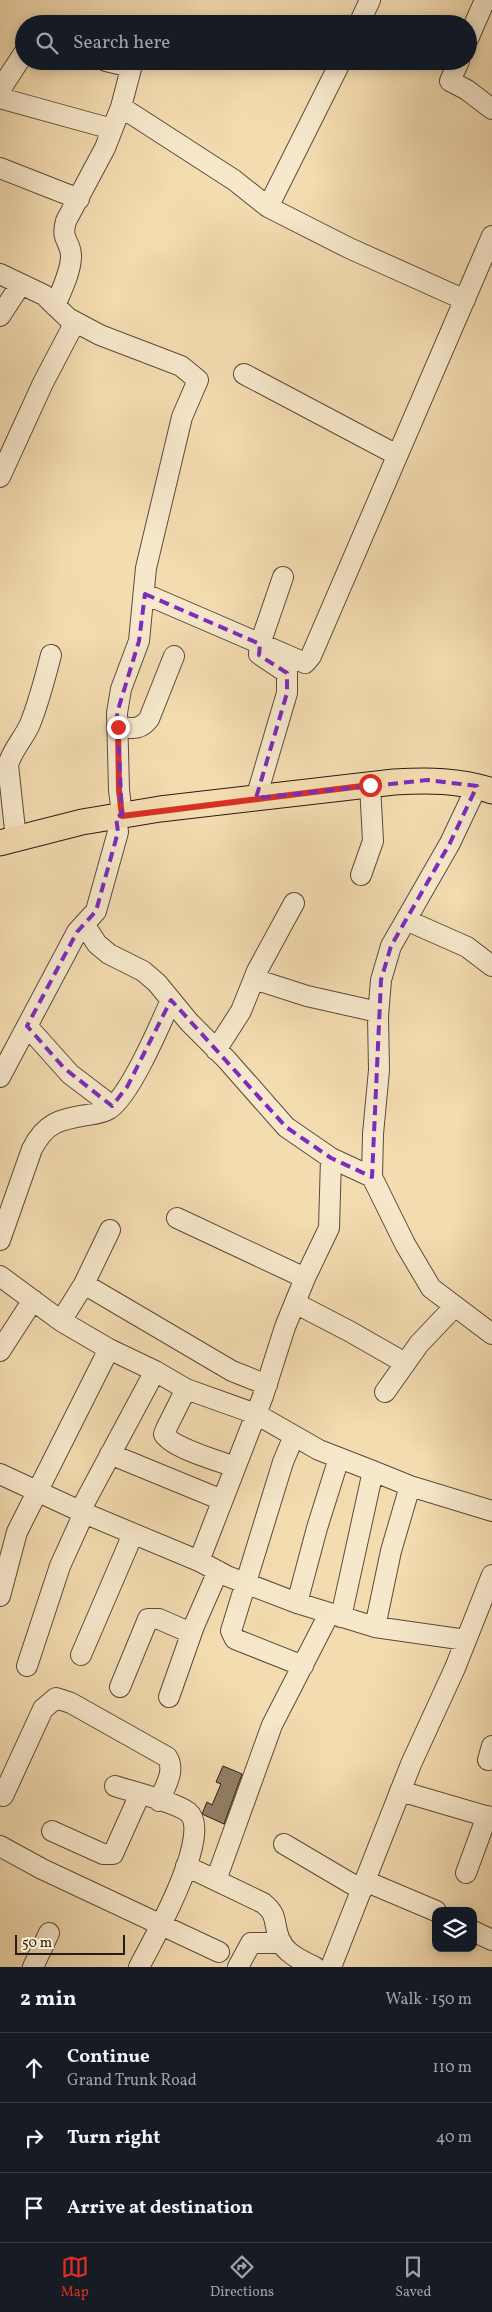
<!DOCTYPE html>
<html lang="en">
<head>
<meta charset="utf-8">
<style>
	:root { --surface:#171b24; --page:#242831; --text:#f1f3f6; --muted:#9ea1a6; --line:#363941; --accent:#d93025 }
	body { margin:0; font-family:Vollkorn,serif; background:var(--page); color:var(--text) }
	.controls { position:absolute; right:15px; bottom:15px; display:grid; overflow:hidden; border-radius:10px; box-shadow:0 2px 12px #0003 }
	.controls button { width:45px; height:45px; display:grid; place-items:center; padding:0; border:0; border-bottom:1px solid var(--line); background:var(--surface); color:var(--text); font:25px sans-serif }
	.scale { position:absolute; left:15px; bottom:12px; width:110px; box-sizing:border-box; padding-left:5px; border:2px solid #2a1a14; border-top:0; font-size:14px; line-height:18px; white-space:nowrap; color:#2a1a14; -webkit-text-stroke:4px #f7e8cc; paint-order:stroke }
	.stop { position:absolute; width:15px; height:15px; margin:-11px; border:4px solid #d93025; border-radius:50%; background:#fff }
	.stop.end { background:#d93025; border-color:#fff; box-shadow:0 1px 5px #0008 }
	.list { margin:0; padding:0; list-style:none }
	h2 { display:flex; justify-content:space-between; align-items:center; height:65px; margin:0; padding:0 20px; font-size:21px }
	h2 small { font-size:16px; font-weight:400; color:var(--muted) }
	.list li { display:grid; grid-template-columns:32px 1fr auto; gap:15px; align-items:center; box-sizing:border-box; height:70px; padding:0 20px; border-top:1px solid var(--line) }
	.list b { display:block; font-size:19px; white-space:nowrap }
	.list p { margin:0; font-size:16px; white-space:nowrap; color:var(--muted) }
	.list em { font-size:16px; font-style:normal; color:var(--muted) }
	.icon { flex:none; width:28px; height:28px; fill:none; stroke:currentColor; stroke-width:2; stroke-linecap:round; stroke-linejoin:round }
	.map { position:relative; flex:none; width:492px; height:1967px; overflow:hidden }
	.search { position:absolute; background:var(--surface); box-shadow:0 2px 12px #0003; left:15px; right:15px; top:15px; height:55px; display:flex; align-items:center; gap:12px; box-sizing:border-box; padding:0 18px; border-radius:28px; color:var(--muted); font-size:19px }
	.sheet { height:275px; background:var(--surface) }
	nav { display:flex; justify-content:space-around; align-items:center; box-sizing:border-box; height:70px; border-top:1px solid var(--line); background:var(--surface); font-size:14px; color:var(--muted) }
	nav a { display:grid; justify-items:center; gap:2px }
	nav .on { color:var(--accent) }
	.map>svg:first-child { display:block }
	.building { fill:#937f65; stroke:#2a1a14 }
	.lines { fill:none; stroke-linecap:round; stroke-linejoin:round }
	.minor-casing { stroke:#5c4a3b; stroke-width:22 }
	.major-casing { stroke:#2a1a14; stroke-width:27 }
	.minor { stroke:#f7e8cc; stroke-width:20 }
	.major { stroke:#f3dcb0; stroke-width:25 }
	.route { stroke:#d93025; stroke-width:6 }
	.marked { fill:none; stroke:#7b2cbf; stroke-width:4; stroke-dasharray:10 6; stroke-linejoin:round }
</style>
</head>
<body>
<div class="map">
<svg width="492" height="1967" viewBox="0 0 492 1967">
	<rect width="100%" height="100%" fill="#f3dcb0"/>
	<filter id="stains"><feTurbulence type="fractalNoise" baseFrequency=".004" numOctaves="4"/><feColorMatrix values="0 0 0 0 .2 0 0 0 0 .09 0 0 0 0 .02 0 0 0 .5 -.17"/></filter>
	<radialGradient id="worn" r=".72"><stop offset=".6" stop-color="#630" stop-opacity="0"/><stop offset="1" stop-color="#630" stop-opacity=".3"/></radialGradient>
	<path class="building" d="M 223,1766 L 242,1774 L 224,1824 L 202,1814 L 207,1802 L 212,1805 L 221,1784 L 216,1782 Z"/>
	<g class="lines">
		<g class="minor-casing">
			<path id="minor" d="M 359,24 L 370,0
				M 468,39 L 485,0
				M 106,61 L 131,67
				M 459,61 L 450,81 L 467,90 L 492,109
				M 0,90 L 24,53
				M 0,98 L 112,129
				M 121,107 L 234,180 L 268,207 L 341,61
				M 0,168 L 79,199
				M 268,207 L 349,248 L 465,300
				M 0,274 L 44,295 L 68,318 L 100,335 L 181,366 L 198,380 L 182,417 L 146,568 L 139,641 L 121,689 L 117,713 L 119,790 L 122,815
				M 55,306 C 61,291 70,274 71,258 C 72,241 60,242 66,221 L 105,148 L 121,107 L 133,61
				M 0,316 L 21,284
				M 244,374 L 397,455
				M 0,477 L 43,383 L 75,322
				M 145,594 L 305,663 L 311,656 L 492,236
				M 118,727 C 131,728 140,731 149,719 L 174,656
				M 477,786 L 450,843 L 391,946 L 381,980 L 378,1016 L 379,1070 L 373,1134 L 372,1177 L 405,1244 L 431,1288 L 492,1334
				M 256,798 L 287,693 L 287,673 L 259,654 L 260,644 L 283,577
				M 16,839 L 8,765 C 12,750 24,738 30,724 C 39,702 45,678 51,655
				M 361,875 L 373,841 L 370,785
				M 406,920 L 467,947 L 492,966
				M 84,924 L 97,944 L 109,954 L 143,971 L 157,983 L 189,1022 L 226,1059 L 286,1127 L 331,1158 L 372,1177
				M 254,979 L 307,996 L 378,1012
				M 27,1026 L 70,1074 L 112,1106
				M 216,1050 L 241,1011 L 257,971 L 294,903
				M 0,1077 L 77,932 L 96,911 L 118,832 L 116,817
				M 177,1218 L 305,1278
				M 0,1240 L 32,1149 C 46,1122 59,1120 87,1115 C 94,1114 103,1113 109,1109 C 130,1096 160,1025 171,1000
				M 0,1276 L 61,1321 L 109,1349 L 155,1371 L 186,1389 L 256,1414 L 319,1450 L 373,1471 L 410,1486 L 492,1511
				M 84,1284 L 232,1371 L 267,1385
				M 295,1303 L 349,1331 L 405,1363
				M 61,1321 L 84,1284 L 110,1230
				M 0,1351 L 33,1300
				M 186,1389 L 166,1429 L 164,1434 C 172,1448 219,1461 235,1467
				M 385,1392 L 419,1344 L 455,1306
				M 294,1436 L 283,1462 L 231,1631 L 235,1639 L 303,1666
				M 110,1454 L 222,1500
				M 0,1474 L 84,1513 L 199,1561 L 227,1576 L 297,1603 L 375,1627 L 466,1640
				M 80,1511 L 155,1371
				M 199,1561 L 263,1396 L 285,1327 L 305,1278 L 329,1228 L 331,1158
				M 0,1596 L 17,1532 L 109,1349
				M 297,1603 L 317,1528 L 339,1458
				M 341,1617 L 373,1471
				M 375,1627 L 391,1551 L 410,1486
				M 81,1655 L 133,1534
				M 27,1666 L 60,1566 L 84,1513
				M 120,1687 L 148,1619 L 159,1619 L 191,1633
				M 169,1697 L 194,1626 L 218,1571
				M 488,1760 L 492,1746
				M 115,1786 C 133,1792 175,1802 188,1812 C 214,1833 152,1942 139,1967
				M 400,1791 L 492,1818
				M 3,1796 L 43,1709 L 56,1698 L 71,1703 L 167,1757 C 176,1770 165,1787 159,1801
				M 52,1831 L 103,1854 L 113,1854 L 140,1794
				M 284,1844 L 362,1890
				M 0,1846 L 42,1869 L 219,1952
				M 186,1866 L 263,1903 C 278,1915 273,1921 279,1938 C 284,1953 302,1961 315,1967
				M 466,1873 L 487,1816
				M 216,1880 L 272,1725 L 329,1614
				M 365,1881 L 436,1911
				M 473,1931 L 492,1940
				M 33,1967 L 49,1933
				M 238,1967 L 251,1943 L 282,1943
				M 331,1967 L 411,1764 L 455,1668 L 492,1575"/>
		</g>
		<g class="major-casing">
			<path id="major" d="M 0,843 L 82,822 L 160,809 L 394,782 C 428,780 460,780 492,791"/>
		</g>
		<use href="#minor" class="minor"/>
		<use href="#major" class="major"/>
	</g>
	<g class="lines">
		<path class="route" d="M 118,727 L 119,790 L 122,816 L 370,785"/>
	</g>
	<path class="marked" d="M 145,594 L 260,644 L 259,655 L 287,673 L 287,693 L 256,798 L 428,780 L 477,786 L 450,843 L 391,946 L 381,980 L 372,1177 L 331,1158 L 286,1127 L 171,1000 L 127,1087 L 112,1106 L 64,1068 L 27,1026 L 77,932 L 96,911 L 118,832 L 116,817 L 122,815 L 117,713 L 139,641 Z"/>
	<rect width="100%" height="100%" filter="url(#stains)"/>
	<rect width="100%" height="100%" fill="url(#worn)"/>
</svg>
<div class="controls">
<button><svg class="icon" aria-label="layers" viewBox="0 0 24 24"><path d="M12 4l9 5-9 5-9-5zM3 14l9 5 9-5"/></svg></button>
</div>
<div class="scale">50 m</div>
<div class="stop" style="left:370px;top:785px"></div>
<div class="stop end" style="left:118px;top:727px"></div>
<div class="search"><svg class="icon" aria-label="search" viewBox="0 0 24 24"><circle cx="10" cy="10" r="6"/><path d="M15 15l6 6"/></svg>Search here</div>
</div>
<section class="sheet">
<h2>2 min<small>Walk · 150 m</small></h2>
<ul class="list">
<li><svg class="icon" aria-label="ahead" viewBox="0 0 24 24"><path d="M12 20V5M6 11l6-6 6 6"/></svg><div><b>Continue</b><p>Grand Trunk Road</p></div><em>110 m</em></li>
<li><svg class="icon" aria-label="right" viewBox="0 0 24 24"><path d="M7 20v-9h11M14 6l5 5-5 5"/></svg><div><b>Turn right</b></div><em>40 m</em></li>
<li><svg class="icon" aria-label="arrive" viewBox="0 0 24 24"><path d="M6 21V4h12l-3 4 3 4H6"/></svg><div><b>Arrive at destination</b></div></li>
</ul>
</section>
<nav>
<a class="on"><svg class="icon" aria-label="map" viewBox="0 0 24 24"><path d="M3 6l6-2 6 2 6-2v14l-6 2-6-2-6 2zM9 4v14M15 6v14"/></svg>Map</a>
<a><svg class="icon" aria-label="directions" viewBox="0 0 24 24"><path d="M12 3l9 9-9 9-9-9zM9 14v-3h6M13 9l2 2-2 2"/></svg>Directions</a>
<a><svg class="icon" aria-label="saved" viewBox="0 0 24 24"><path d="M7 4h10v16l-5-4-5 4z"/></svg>Saved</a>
</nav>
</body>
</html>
